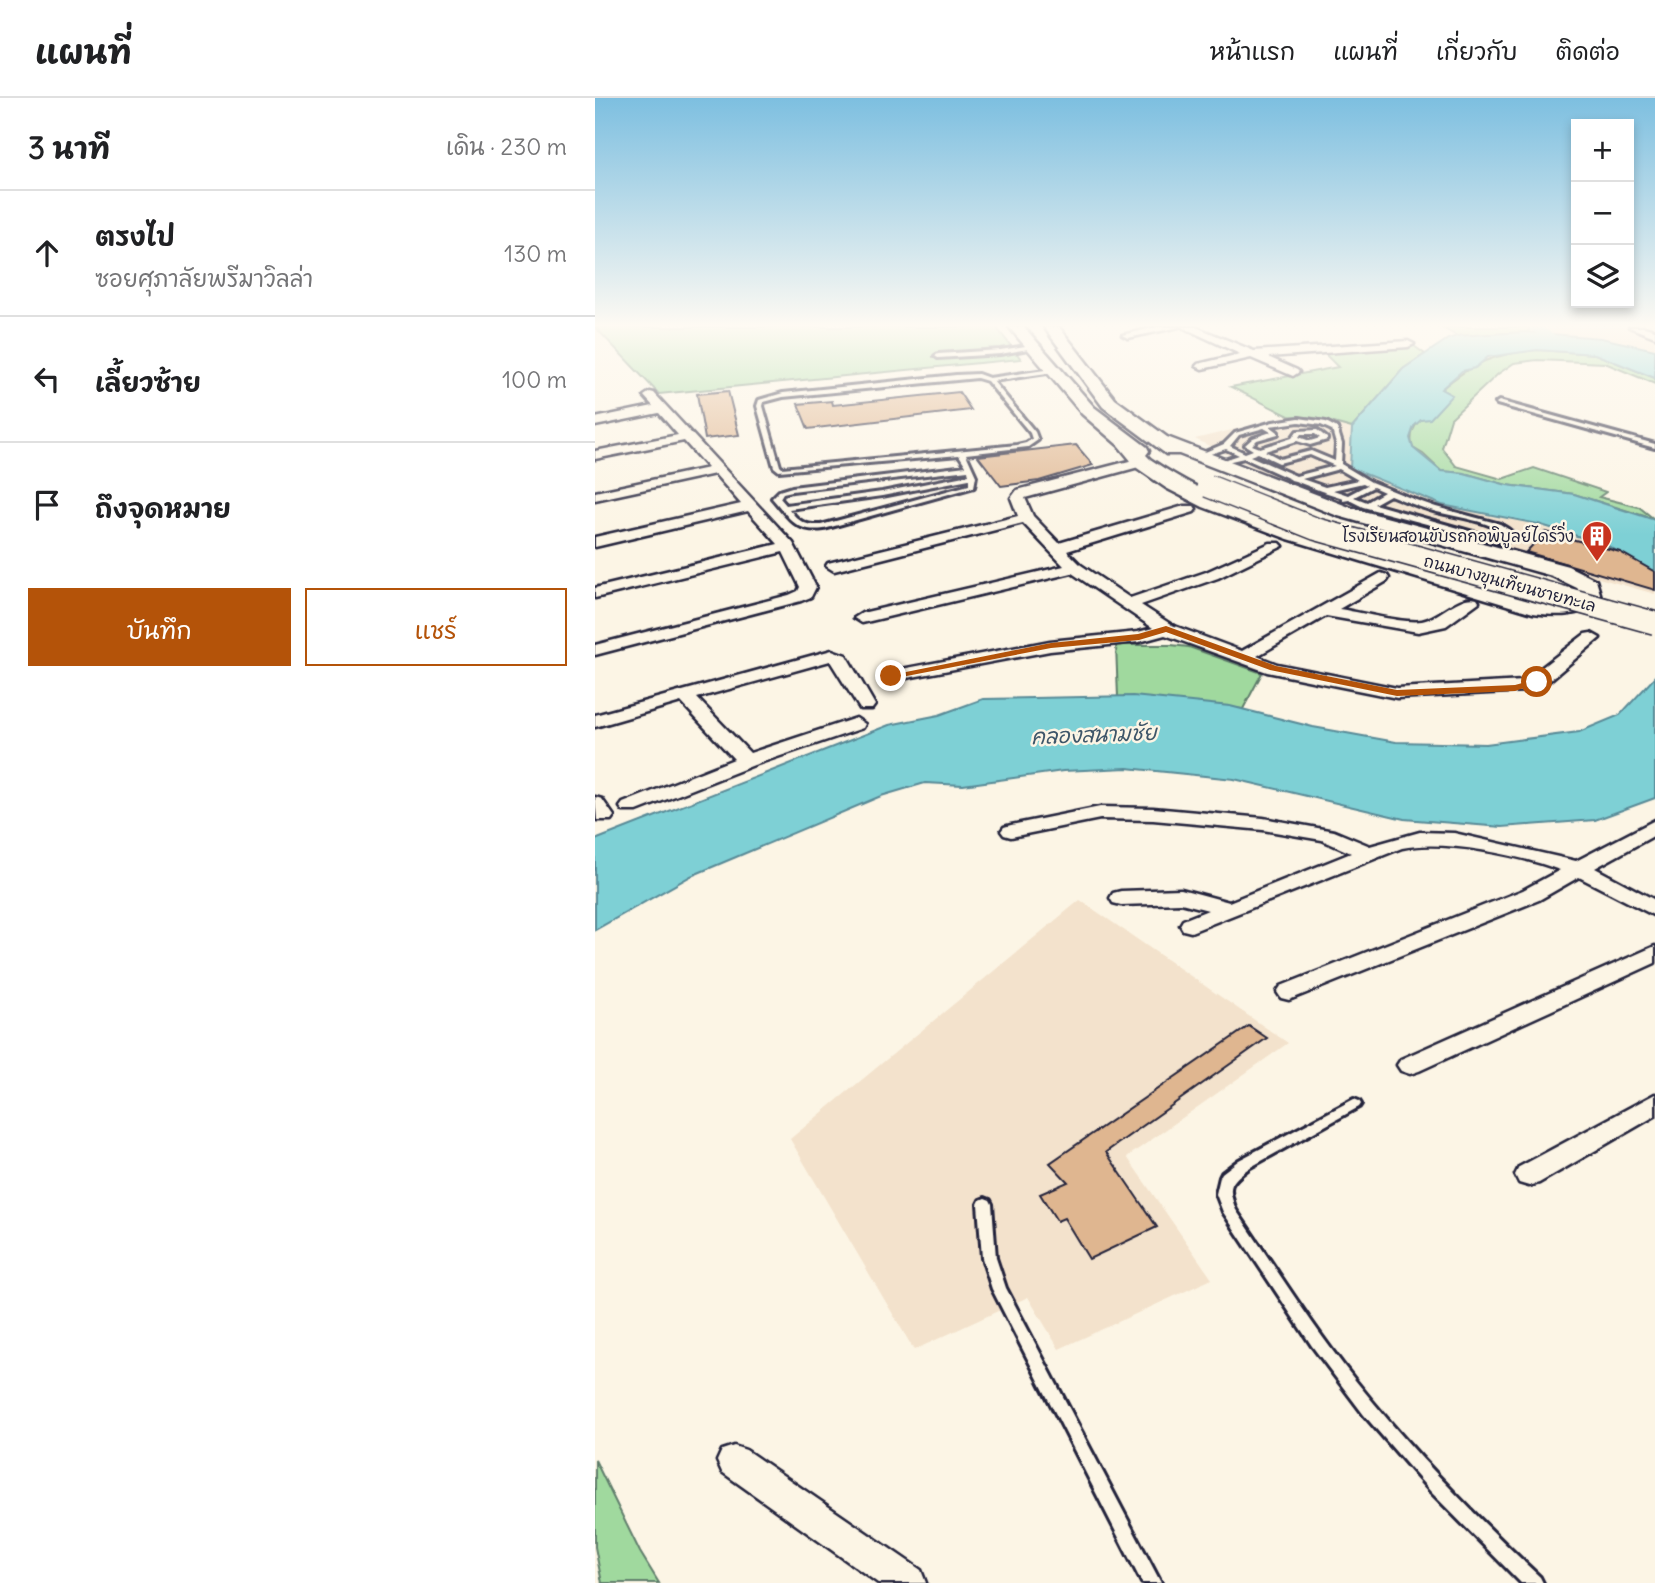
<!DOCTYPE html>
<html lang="th">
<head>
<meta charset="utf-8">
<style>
	:root { --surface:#fff; --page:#f2f2f2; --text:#202124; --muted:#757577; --line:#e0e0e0; --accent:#b45309 }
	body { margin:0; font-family:Delius,"Playpen Sans Thai",sans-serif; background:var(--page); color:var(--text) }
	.controls { position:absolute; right:21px; top:21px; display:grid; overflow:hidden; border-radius:0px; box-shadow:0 4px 10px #0003 }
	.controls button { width:63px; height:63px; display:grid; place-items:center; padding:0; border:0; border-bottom:2px solid var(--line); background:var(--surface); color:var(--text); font:35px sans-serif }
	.stop { position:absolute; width:21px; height:21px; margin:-16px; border:5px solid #b45309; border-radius:50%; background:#fff }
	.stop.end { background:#b45309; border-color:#fff; box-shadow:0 2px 7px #0008 }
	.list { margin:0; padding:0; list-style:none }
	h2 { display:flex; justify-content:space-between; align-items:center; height:91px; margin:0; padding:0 28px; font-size:30px }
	h2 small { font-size:23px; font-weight:400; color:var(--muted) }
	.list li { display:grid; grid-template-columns:46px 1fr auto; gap:21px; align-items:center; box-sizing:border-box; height:126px; padding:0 28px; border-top:2px solid var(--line) }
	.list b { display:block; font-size:26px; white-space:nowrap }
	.list p { margin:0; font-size:23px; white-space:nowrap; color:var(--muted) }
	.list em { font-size:23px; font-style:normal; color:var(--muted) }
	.actions { display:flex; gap:14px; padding:21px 28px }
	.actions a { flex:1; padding:16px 0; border:2px solid var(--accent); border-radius:0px; text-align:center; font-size:24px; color:var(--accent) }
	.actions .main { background:var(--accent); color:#fff }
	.icon { flex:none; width:38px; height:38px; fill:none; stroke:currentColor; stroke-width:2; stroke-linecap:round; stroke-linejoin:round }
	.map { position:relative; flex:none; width:1060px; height:1485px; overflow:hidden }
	header { display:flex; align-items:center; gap:42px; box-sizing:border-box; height:98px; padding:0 35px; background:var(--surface); border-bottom:2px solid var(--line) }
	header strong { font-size:33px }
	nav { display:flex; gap:38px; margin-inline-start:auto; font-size:24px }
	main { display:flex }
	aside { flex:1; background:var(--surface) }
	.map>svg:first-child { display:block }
	.built { fill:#f3e2cc }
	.green { fill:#a0d99e; stroke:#617e6c; stroke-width:2 }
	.water { fill:#7ed0d5; stroke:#598a97; stroke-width:2 }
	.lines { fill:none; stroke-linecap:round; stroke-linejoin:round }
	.canal { fill:#7ed0d5; fill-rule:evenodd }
	.building { fill:#dfb690; stroke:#22223b; stroke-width:2 }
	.lane-casing { stroke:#22223b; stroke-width:6 }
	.street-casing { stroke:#22223b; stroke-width:5 }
	.secondary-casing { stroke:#22223b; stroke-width:5 }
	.lane { fill:#fcf5e5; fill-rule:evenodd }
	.street { fill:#fcf5e5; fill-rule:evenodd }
	.secondary { fill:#fcf5e5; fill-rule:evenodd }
	.secondary-bridge-casing { stroke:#22223b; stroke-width:25; stroke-linecap:butt }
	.secondary-bridge { stroke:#fcf5e5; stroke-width:22 }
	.route { fill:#b45309 }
	.labels { text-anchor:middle; stroke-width:5; stroke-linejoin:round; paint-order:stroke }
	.far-poi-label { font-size:16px; fill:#22223b; stroke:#fcf5e5; text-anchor:end }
	.far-street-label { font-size:16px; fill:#22223b; stroke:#fcf5e5 }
	.water-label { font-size:21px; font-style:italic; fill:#3e5669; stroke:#fcf5e5 }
</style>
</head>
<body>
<header>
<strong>แผนที่</strong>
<nav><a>หน้าแรก</a><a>แผนที่</a><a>เกี่ยวกับ</a><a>ติดต่อ</a></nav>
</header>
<main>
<aside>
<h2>3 นาที<small>เดิน · 230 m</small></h2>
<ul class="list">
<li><svg class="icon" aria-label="ahead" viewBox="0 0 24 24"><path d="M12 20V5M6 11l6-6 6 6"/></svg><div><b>ตรงไป</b><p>ซอยศุภาลัยพรีมาวิลล่า</p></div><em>130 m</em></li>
<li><svg class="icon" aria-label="left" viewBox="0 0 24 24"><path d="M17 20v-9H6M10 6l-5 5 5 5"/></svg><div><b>เลี้ยวซ้าย</b></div><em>100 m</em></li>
<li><svg class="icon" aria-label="arrive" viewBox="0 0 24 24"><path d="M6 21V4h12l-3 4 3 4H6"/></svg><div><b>ถึงจุดหมาย</b></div></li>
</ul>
<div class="actions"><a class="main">บันทึก</a><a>แชร์</a></div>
</aside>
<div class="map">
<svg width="1060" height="1485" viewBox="0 0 1060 1485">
	<rect width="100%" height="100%" fill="#fcf5e5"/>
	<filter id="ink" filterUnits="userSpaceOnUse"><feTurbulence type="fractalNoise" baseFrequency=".0143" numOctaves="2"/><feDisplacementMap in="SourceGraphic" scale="14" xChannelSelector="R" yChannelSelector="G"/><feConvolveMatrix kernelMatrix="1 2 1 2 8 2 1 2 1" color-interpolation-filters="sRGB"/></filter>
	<g filter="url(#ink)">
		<path class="built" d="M 944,229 L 1060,229 L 1060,252 L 1006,240 L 955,236 Z
			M 694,318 L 721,320 L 757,330 L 756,370 L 903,417 L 1011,447 L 1060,474 L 1060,496 L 750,408 L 678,379 L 600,341 Z
			M 485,802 L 693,945 L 532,1059 L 617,1181 L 464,1251 L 433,1199 L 319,1252 L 195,1041 Z"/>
		<path class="green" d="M 0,229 L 401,229 L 426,261 L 64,296 Z
			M 846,229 L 932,229 L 936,231 L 931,234 L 862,238 Z
			M 819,248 L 830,256 L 808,271 L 757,330 L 721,320 L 694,318 L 636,289 L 743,269 L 728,254 Z
			M 942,252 L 1000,256 L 1060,280 L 1060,286 L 1010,265 L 942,262 L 919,265 L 903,276 L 856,320 L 847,350 L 861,368 L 907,381 L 939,370 L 1011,394 L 1004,399 L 1044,409 L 1059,421 L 979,396 L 912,387 L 869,375 L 846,373 L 828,356 L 818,350 C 809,325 839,311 856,297 L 845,292 C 878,264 899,256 942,252 Z
			M 521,547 L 576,547 L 594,549 L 667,575 L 648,611 L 523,599 Z
			M 0,1362 L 45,1454 L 64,1485 L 7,1485 L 0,1449 Z"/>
		<path class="water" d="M 931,234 L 1006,240 L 1060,252 L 1060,280 L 1000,256 L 942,252 L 893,259 L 880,270 L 867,273 L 846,291 L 857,297 L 835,321 L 826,322 L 819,328 L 815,340 L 818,350 L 846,373 L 869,375 L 912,387 L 979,396 L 1060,422 L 1060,474 L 1011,447 L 943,426 L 847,407 L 755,370 L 757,330 L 808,271 L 853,241 L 862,238 Z
			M 1060,579 L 1060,700 L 1000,722 L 907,729 L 809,721 L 639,681 L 532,670 L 468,673 L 368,687 L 330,685 L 286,698 L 96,778 L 0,832 L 0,742 L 294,627 L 344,617 L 388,601 L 538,598 L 635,608 L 718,629 L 801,644 L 891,646 L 984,634 L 1025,617 Z"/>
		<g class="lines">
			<path class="canal" d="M 931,229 L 947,229 L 974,246 L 967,250 L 962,249 Z"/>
		</g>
		<path class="building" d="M 133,293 L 144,337 L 110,341 L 102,296 Z
			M 364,294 L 376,312 L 213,331 L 203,306 L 237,303 L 238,307 Z
			M 481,347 L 498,367 L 444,383 L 406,388 L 383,358 Z
			M 950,434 L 1025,454 L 1060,474 L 1060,492 L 931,454 Z
			M 654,928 L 672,940 L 511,1054 L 562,1129 L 494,1161 L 469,1120 L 462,1123 L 445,1096 L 473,1084 L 455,1065 Z"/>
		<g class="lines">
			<g class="lane-casing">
				<path id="lane" d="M 437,247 L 440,249 L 439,250 L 405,256 L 343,260 L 340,258 L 343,256 L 405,252 Z
					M 457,271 L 459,272 L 459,274 L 398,283 L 440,334 L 443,342 L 433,349 L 371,356 L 381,378 L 379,389 L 229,431 C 200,435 194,419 177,400 L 184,393 L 197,389 L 371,368 L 364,357 L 184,373 L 179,369 L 162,308 L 164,302 L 188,295 L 361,277 L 383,276 L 394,280 ZM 382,280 L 392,283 L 435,335 L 437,341 L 431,345 L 422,347 L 187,370 L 185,368 L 168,308 L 169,304 L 188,299 ZM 373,372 L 374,377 L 287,394 L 191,407 L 185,400 L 188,395 L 197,393 ZM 374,381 L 374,387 L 226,427 C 210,428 203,423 194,411 L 287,398 Z
					M 904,303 L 1060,346 L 1060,350 L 902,306 L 901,305 Z
					M 704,320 L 731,324 L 742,330 L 747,346 L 746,366 L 776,384 L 818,401 L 841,409 L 905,426 L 913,431 L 920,437 L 912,444 L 899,444 L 768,409 L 754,402 L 748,403 L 748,400 L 726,393 L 700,383 L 696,382 L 695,381 L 649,360 L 623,366 L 623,364 L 644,357 L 631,351 L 606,359 L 603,357 L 629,346 L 640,335 L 678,324 ZM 704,324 L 726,327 L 737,332 L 741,346 L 740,363 L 716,353 L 685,361 L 670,353 L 702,343 L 715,347 L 732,342 L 732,340 L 722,332 L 702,333 L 697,340 L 665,350 L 657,347 L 662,342 L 683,336 L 683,334 L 675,328 ZM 669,330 L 676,334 L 658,340 L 650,347 L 658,352 L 650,355 L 635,348 L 644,337 ZM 706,336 L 720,336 L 725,340 L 715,343 L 704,339 ZM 663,355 L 684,365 L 715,357 L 740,368 L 701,378 L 655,358 ZM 744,371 L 763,382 L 730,389 L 707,381 ZM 768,385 L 772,387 L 753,397 L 738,392 ZM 778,389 L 789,394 L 772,404 L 759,399 ZM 795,397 C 810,403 826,410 842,414 C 865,420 893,422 911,437 L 907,440 L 899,440 L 779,406 Z
					M 759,1001 L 764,1003 L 766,1006 L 764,1009 L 654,1070 C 634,1085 632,1088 641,1112 C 680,1169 717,1228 760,1282 C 816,1352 879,1417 945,1479 L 948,1485 L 926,1485 L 836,1394 L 769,1317 L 717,1248 L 628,1114 L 621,1096 L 625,1079 L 627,1075 L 644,1062 Z
					M 390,1100 L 395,1102 L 397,1106 L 401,1160 L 411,1190 L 566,1485 L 547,1485 L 397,1191 L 387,1160 L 383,1106 L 385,1102 Z"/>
			</g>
			<g class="street-casing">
				<path id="street" d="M 562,229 L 584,229 L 533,240 L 527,237 Z
					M 587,229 L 601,229 L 659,253 L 813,243 L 819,246 L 813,249 L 673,259 L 702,272 L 704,274 L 698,278 L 656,260 L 607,271 L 601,268 L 603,266 L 645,256 Z
					M 1034,229 L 1049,229 L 1060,232 L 1060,239 Z
					M 55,294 L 59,295 L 198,445 L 221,489 L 216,499 L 206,503 L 0,557 L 0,547 L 194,497 L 203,493 L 205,489 L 188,454 L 0,500 L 0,490 L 183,446 L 153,413 L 0,449 L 0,439 L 146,406 L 120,376 L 0,402 L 0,394 L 113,370 L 89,343 L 0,361 L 0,353 L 83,337 L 64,315 L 0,328 L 0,320 L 58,308 L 49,298 Z
					M 546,360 L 553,364 L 551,367 L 430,400 L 438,418 L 464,445 L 589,408 L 599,408 L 601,411 L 599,414 L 472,453 L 486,467 L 535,500 L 611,474 L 675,445 L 685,445 L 688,448 L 623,480 L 546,507 L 577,527 L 647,553 L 786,475 L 792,477 L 794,480 L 792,483 L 744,511 C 765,514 809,526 827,523 C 845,520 864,496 882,501 L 884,504 L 851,528 L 823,534 L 731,518 L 662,558 L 682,566 L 802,590 L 929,583 L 990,536 L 996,535 L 1005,540 L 948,588 L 932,593 L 802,600 L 672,574 L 570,537 L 544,544 L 455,553 L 296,583 L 290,582 L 287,578 L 296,573 L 455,543 L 543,534 L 558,530 L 477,475 L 267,525 L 259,520 L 267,515 L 469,468 L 428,425 L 239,473 L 231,468 L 233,465 L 423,418 L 416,400 L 422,392 Z
					M 237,552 L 251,557 L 280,607 L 277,611 L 265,611 L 235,563 L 102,600 L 155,655 L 261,620 L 270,626 L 268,630 L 159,667 L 42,713 L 28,713 L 25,709 L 28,705 L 139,661 L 86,604 L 0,629 L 0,617 Z
					M 0,699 L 7,701 L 19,718 L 16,722 L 2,722 Z
					M 505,709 L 558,710 L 668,720 L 739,733 L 775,748 L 825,734 L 859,735 L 981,763 L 1060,722 L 1060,737 L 1000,770 L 1060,802 L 1060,818 L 984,779 L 944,802 L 694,902 L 686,900 L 682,894 L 686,888 L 928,792 L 965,772 C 925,757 848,741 807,750 L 596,834 L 588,832 L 585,827 L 588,822 L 613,812 L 586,805 L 526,807 L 518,805 L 515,800 L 518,795 L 526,793 L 586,791 L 634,804 L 756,755 L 727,742 L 668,732 L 558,722 L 505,721 L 416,739 L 409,737 L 406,733 L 409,729 L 416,727 Z
					M 1060,848 L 1060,865 L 824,973 L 815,976 L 806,973 L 802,967 L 806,961 Z
					M 1060,996 L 1060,1018 L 944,1085 L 934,1088 L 924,1085 L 920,1077 L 924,1069 Z
					M 139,1348 L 151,1352 L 326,1472 L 331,1485 L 283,1485 L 127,1374 L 122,1363 L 127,1352 Z"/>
			</g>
			<g class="secondary-casing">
				<path id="secondary" d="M 414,229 L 429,229 L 499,309 L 552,349 L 554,353 L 551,357 L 555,361 C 627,410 710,433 792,457 C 841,472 891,487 940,501 L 968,503 L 983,497 L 982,490 L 957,478 L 743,418 L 584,356 L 571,356 L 508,309 L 449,229 L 464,229 L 520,301 L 572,339 L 757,410 L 973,468 L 1001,482 L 1006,499 C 992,520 960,518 938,515 L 693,441 L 608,409 L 571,390 L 542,370 L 523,347 L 487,316 Z"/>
			</g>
			<use href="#lane" class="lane"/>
			<use href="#street" class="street"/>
			<use href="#secondary" class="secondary"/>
			<g class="secondary-bridge-casing">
				<path id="secondary-bridge" d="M 613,388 L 721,431 L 1060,525"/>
			</g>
			<use href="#secondary-bridge" class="secondary-bridge"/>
		</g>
	</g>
	<linearGradient id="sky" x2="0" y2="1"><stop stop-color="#7dbfe0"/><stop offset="0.52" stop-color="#fefaf3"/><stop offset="1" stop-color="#fefaf3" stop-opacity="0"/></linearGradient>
	<rect width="1060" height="437" fill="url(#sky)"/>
	<path class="route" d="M 571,528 L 681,568 L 802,592 L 920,587 L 942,581 L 947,584 L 920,593 L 802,598 L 675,572 L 571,534 L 544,542 L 456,550 L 296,581 L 291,578 L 456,545 L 543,536 Z"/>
	<defs>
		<g id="building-pin" transform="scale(1.575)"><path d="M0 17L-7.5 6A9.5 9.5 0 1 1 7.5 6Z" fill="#c8321e" stroke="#fcf5e5"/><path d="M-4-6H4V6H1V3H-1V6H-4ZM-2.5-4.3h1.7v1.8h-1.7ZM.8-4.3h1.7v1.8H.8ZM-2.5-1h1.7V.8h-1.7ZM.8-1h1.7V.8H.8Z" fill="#fff"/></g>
	</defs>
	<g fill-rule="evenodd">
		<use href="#building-pin" x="1002" y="438"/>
	</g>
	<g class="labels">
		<g class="far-poi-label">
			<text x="979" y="444">โรงเรียนสอนขับรถกอพิบูลย์ไดร์วิ่ง</text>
		</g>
		<g class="far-street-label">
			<text transform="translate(915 485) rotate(15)" y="6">ถนนบางขุนเทียนชายทะเล</text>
		</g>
		<g class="water-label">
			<text transform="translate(499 637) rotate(-2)" y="7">คลองสนามชัย</text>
		</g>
	</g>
</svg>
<div class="controls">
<button>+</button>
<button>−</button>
<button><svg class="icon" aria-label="layers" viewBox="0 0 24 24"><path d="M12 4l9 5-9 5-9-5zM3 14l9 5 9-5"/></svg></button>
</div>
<div class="stop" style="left:942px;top:584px"></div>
<div class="stop end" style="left:296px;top:578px"></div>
</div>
</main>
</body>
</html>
